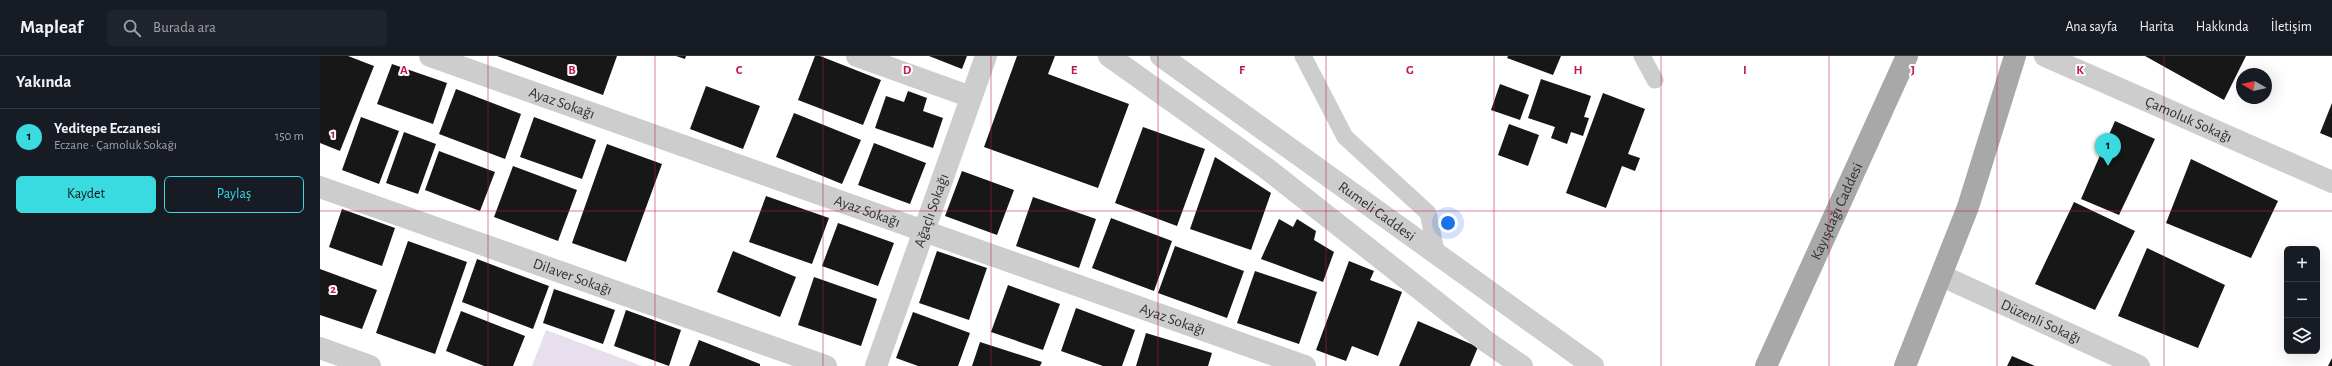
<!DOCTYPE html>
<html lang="tr">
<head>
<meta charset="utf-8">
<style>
	:root { --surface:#171b24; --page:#20242c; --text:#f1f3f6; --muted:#9ea1a6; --line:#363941; --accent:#39dae0 }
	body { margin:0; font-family:"Alegreya Sans",sans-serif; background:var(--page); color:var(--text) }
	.controls { position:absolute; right:12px; bottom:12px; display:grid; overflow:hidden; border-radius:6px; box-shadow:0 4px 16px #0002 }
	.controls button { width:36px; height:36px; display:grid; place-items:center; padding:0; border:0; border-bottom:1px solid var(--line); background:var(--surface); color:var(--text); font:20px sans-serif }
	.compass { position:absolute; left:1916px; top:12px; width:36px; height:36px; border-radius:50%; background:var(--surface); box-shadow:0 4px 16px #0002; rotate:279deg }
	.you { position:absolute; left:1128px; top:167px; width:14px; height:14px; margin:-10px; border:3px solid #fff; border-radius:50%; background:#1a73e8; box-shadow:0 0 0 6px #1a73e833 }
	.badge { display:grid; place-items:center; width:26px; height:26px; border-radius:50%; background:var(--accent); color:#111; font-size:13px; font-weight:700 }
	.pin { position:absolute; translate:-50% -33px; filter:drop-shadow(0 1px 2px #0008) }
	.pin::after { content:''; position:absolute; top:21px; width:14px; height:12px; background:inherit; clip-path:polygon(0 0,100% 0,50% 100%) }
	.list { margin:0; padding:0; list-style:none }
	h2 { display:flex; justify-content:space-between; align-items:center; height:52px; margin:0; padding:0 16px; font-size:17px }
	h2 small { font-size:13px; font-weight:400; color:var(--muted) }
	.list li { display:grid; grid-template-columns:26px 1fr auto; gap:12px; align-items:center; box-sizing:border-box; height:56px; padding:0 16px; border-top:1px solid var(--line) }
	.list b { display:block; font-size:15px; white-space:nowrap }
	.list p { margin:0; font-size:13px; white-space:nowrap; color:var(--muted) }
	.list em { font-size:13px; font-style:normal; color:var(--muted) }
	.actions { display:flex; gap:8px; padding:12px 16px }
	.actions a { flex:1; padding:9px 0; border:1px solid var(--accent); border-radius:6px; text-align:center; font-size:14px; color:var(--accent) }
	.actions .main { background:var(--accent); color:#111 }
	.icon { flex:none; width:22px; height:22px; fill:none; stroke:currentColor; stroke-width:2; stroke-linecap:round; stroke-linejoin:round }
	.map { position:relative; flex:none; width:2012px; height:310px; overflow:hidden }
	header { display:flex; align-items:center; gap:24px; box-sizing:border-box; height:56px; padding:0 20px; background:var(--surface); border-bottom:1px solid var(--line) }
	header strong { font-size:19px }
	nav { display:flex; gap:22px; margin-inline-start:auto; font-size:14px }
	.search { width:280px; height:36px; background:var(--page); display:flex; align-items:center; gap:10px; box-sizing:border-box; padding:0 14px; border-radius:6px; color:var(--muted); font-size:15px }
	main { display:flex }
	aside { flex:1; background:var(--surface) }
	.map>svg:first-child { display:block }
	.green { fill:#e7dfed }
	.building { fill:#171717 }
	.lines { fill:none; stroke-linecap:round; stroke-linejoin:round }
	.service { stroke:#cdcdcd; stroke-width:17 }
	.minor { stroke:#cdcdcd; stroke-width:22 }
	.tertiary { stroke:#cdcdcd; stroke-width:22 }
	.primary { stroke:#a8a8a8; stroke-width:22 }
	.grid { fill:none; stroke:#c2185b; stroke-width:1; stroke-opacity:0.55 }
	.labels { text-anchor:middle; stroke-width:4; stroke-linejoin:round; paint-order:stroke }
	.street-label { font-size:15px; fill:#303030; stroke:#fff }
	.grid-label { font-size:13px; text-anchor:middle; font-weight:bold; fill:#c2185b; stroke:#fff; stroke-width:4; stroke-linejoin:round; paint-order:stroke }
</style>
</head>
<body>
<header>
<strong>Mapleaf</strong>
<div class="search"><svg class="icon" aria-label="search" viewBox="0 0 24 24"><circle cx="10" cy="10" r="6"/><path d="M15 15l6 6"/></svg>Burada ara</div>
<nav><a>Ana sayfa</a><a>Harita</a><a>Hakkında</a><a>İletişim</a></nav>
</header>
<main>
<aside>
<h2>Yakında<small></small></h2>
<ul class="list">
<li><span class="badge">1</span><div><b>Yeditepe Eczanesi</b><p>Eczane · Çamoluk Sokağı</p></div><em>150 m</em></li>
</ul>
<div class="actions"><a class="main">Kaydet</a><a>Paylaş</a></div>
</aside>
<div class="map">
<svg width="2012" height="310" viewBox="0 0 2012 310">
	<rect width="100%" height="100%" fill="#fff"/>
	<path class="green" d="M 226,274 L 322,310 L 212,310 Z"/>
	<path class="building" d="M 0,0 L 28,0 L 54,10 L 20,95 L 0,87 Z
		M 177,0 L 297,0 L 283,39 Z
		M 356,0 L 366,0 L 365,3 Z
		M 495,0 L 500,0 L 561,24 L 543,69 L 478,44 Z
		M 609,0 L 647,0 L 642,13 Z
		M 697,0 L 735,0 L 728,18 L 809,48 L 778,132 L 664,91 Z
		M 1188,0 L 1241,0 L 1233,19 L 1187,2 Z
		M 1825,0 L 1926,0 L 1904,44 Z
		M 72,8 L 127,27 L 113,68 L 57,48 Z
		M 1221,23 L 1271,40 L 1264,61 L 1269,62 L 1263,80 L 1251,76 L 1247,88 L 1231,82 L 1235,71 L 1208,62 Z
		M 1180,28 L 1209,39 L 1200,64 L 1171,54 Z
		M 386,30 L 440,50 L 423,93 L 370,73 Z
		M 136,33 L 201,58 L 185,103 L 119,78 Z
		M 588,35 L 607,42 L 603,55 L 623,62 L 613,92 L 555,72 L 566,40 L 584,46 Z
		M 1283,37 L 1325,53 L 1308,98 L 1320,102 L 1315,115 L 1302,110 L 1286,152 L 1246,137 Z
		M 2012,47 L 2012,82 L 2000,77 Z
		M 474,57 L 541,84 L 522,128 L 456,101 Z
		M 41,61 L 79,75 L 59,128 L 22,114 Z
		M 214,61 L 276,84 L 262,123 L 200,101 Z
		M 1795,65 L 1835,83 L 1799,159 L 1761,143 Z
		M 1189,68 L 1219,79 L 1208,110 L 1178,99 Z
		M 823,71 L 885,93 L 857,170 L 795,147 Z
		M 84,76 L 116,88 L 98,138 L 66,127 Z
		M 554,87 L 606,107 L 590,148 L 538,129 Z
		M 287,88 L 342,108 L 306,206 L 252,187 Z
		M 119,95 L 175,116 L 160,155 L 105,134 Z
		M 895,101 L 951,137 L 931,194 L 870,173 Z
		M 1871,103 L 1958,145 L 1931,202 L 1846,167 Z
		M 193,110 L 257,134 L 238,185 L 174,161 Z
		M 642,115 L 694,134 L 677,179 L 625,160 Z
		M 446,140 L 509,162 L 492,208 L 429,186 Z
		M 713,141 L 776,163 L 759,212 L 696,190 Z
		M 1754,146 L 1815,175 L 1775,254 L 1715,228 Z
		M 22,153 L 75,172 L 62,210 L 9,191 Z
		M 791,162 L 852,185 L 834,235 L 772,212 Z
		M 959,163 L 973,171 L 977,163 L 996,175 L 994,184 L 1014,196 L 1003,226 L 941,203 Z
		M 518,167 L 574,187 L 558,230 L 502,210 Z
		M 88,185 L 147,206 L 115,298 L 56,277 Z
		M 855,190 L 924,215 L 907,262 L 838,237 Z
		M 1827,192 L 1905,229 L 1878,292 L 1798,260 Z
		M 413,195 L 476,221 L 460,261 L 397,236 Z
		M 617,195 L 667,212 L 649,264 L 599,247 Z
		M 157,203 L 229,230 L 213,273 L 142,246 Z
		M 1029,205 L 1054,215 L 1050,224 L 1082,236 L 1058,300 L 1032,290 L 1026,305 L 996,294 Z
		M 0,213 L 57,234 L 42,273 L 0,259 Z
		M 935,215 L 997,236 L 979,288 L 917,267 Z
		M 494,221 L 557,243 L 541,290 L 478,269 Z
		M 688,229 L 740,248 L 723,294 L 671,276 Z
		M 234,233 L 295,254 L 283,288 L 223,267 Z
		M 756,252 L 815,274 L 802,310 L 783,310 L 741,295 Z
		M 306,254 L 361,274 L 349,310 L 294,290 Z
		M 141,255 L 205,280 L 193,310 L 164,310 L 126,295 Z
		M 593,256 L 650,277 L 638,310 L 598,310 L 576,302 Z
		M 1098,265 L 1158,291 L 1150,310 L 1079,310 Z
		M 826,277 L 892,297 L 888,310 L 816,310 Z
		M 379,284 L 440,308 L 440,310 L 369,310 Z
		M 660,286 L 722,306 L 720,310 L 652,310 Z
		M 1692,300 L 1715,310 L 1687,310 Z
		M 2012,302 L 2012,310 L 2008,310 Z"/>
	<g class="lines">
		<path class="service" d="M 983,0 L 1025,81 L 1108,157 L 1117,199
			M 1322,0 L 1335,24"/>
		<g class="minor">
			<path id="s1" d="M 110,0 L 985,310"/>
			<path d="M 537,0 L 651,41"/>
			<path id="s2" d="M 1725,0 L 2012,126"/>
			<path id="s3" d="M 0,131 L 506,310"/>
			<path d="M 0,292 L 50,310"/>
			<path id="s4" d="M 556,310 L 666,0"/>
		</g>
		<g class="tertiary">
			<path d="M 789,0 L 946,112 L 1167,286 L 1202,310"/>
			<path id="s5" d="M 841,0 L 1273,310"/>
			<path id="s6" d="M 1622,220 L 1819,310"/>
		</g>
		<g class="primary">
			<path id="s7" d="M 1446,310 L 1587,0"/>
			<path d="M 1585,310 L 1648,151 L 1695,0"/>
		</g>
	</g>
	<path class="grid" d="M 168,0 L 168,310M 335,0 L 335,310M 503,0 L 503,310M 671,0 L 671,310M 838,0 L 838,310M 1006,0 L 1006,310M 1174,0 L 1174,310M 1341,0 L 1341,310M 1509,0 L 1509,310M 1677,0 L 1677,310M 1844,0 L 1844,310M 0,155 L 2012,155"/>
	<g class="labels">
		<g class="street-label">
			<text dy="5" stroke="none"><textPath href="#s1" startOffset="140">Ayaz Sokağı</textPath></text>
			<text dy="5" stroke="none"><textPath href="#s2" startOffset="157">Çamoluk Sokağı</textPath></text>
			<text dy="5" stroke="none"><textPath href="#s1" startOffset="464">Ayaz Sokağı</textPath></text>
			<text dy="5" stroke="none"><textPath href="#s4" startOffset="165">Ağaçlı Sokağı</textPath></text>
			<text dy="5" stroke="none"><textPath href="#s7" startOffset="170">Kayışdağı Caddesi</textPath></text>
			<text dy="5" stroke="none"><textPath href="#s5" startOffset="266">Rumeli Caddesi</textPath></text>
			<text dy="5" stroke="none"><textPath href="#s3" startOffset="268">Dilaver Sokağı</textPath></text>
			<text dy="5" stroke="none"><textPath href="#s1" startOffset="788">Ayaz Sokağı</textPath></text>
			<text dy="5" stroke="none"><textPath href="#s6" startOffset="109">Düzenli Sokağı</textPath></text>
		</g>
	</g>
	<g class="grid-label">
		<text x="84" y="18">A</text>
		<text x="252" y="18">B</text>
		<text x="419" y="18">C</text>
		<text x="587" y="18">D</text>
		<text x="754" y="18">E</text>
		<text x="922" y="18">F</text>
		<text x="1090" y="18">G</text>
		<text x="1258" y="18">H</text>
		<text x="1425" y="18">I</text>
		<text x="1593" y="18">J</text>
		<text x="1760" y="18">K</text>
		<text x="13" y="82">1</text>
		<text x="13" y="237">2</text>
	</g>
</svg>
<div class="controls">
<button>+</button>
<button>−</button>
<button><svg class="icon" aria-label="layers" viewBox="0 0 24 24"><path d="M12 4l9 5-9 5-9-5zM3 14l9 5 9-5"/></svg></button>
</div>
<svg class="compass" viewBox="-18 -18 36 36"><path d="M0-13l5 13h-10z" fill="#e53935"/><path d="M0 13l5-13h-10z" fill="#9ea1a6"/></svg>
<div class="you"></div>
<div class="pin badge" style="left:1788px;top:110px">1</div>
</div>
</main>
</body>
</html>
